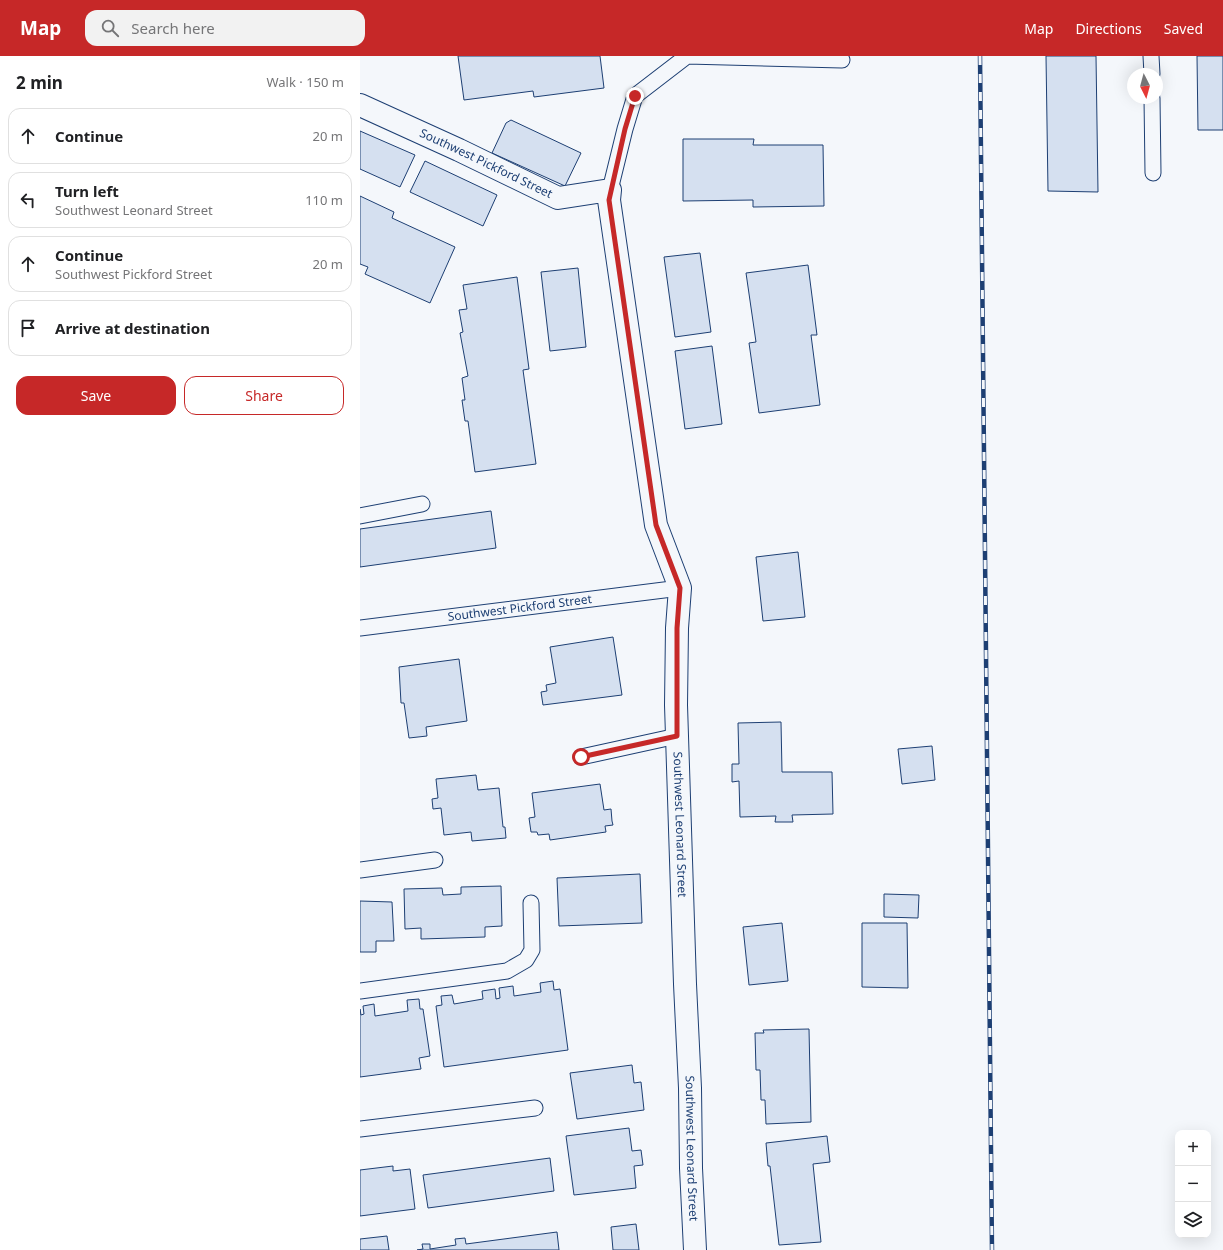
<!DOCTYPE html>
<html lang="en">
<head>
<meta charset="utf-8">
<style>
	:root { --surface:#fff; --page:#f2f2f2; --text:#202124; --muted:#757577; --line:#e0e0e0; --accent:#c62828 }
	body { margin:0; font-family:"Noto Sans",sans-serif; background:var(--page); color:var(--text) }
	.controls { position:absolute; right:12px; bottom:12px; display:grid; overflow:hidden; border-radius:8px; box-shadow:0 4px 16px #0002 }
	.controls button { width:36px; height:36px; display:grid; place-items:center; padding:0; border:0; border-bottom:1px solid var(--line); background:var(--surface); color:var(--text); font:20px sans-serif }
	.compass { position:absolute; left:767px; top:12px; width:36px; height:36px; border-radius:50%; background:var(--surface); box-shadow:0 4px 16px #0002; rotate:174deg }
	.stop { position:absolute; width:12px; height:12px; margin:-9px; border:3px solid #c62828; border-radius:50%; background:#fff }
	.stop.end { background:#c62828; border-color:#fff; box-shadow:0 1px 4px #0008 }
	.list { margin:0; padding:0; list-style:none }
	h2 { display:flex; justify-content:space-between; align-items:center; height:52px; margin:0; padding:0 16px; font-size:17px }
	h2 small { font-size:13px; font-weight:400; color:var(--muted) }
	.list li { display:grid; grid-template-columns:26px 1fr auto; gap:12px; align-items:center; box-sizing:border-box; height:56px; margin:0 8px 8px; padding:0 8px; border:1px solid var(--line); border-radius:12px }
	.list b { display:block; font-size:15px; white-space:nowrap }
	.list p { margin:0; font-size:13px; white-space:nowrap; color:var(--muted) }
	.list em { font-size:13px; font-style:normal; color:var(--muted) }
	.actions { display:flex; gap:8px; padding:12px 16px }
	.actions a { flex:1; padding:9px 0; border:1px solid var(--accent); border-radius:12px; text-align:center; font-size:14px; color:var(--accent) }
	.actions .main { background:var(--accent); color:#fff }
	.icon { flex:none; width:22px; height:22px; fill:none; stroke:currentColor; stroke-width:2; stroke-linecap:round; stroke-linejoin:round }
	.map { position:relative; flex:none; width:863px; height:1194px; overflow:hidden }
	header { display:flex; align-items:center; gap:24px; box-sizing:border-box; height:56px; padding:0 20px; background:var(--accent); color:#fff }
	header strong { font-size:19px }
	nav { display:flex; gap:22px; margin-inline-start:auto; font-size:14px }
	.search { width:280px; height:36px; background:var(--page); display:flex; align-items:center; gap:10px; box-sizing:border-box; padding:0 14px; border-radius:12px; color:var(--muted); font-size:15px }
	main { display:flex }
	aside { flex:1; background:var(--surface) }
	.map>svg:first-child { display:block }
	.building { fill:#d5e0f0; stroke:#1d3f73 }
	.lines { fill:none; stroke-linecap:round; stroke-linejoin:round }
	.lane-casing { stroke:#1d3f73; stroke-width:17 }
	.street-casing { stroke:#1d3f73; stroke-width:24 }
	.lane { stroke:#f4f7fb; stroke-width:15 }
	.street { stroke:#f4f7fb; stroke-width:22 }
	.rail-casing { stroke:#1d3f73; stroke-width:4.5 }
	.rail { stroke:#f4f7fb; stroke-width:3; stroke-dasharray:9; stroke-linecap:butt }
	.route { stroke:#c62828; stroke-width:5 }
	.labels { text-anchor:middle; stroke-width:3; stroke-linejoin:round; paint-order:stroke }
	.street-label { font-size:12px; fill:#1d3f73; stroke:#f4f7fb }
</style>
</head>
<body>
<header>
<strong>Map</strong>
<div class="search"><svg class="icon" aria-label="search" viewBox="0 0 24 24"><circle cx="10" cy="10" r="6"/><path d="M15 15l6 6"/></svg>Search here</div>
<nav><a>Map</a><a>Directions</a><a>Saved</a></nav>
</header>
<main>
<aside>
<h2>2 min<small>Walk · 150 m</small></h2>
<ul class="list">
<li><svg class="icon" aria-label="ahead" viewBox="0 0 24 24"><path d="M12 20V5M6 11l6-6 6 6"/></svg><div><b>Continue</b></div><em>20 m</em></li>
<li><svg class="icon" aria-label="left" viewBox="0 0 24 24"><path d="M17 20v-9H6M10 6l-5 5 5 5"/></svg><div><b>Turn left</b><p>Southwest Leonard Street</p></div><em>110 m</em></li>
<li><svg class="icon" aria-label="ahead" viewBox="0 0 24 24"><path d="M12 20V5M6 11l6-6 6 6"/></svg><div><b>Continue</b><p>Southwest Pickford Street</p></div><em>20 m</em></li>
<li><svg class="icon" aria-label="arrive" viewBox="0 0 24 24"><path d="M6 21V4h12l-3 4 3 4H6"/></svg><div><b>Arrive at destination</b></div></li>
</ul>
<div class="actions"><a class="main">Save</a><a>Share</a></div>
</aside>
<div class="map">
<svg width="863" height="1194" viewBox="0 0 863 1194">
	<rect width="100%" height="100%" fill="#f4f7fb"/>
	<path class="building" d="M 98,0 L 240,0 L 244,32 L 174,41 L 173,35 L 104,44 Z
		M 686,0 L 736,0 L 738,136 L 688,135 Z
		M 837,0 L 863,0 L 863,74 L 838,74 Z
		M 151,64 L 221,97 L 205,130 L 132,97 L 146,67 Z
		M 0,75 L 55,99 L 40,131 L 0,113 Z
		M 323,83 L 394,83 L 393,89 L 463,89 L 464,150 L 393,151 L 393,144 L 323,145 Z
		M 65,105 L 137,139 L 123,170 L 50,136 Z
		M 0,140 L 34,156 L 32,162 L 95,191 L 70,247 L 5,218 L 8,211 L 0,208 Z
		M 340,197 L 351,276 L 315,281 L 304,201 Z
		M 448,209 L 457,279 L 451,279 L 460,349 L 399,357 L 389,287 L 396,286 L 386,217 Z
		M 218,212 L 226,291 L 190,295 L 181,216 Z
		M 157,221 L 169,313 L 163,314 L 176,408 L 115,416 L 108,365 L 105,365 L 102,344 L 105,344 L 102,322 L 108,320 L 100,277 L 103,276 L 99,254 L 107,253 L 103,229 Z
		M 352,290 L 362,368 L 325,373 L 315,295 Z
		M 131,455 L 136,492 L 0,511 L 0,473 Z
		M 438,496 L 445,561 L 403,565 L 396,501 Z
		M 253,581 L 262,639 L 183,649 L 181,636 L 187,635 L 186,629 L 196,627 L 190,591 Z
		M 99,603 L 107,665 L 66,671 L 67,680 L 49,682 L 44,647 L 41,647 L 39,611 Z
		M 421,666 L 422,716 L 472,716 L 473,758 L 432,759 L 433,766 L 415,766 L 416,760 L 380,761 L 379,725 L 372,726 L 372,708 L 379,708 L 378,667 Z
		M 572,690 L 575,724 L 542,728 L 538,693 Z
		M 116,719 L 118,734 L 139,732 L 143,771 L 145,771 L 146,782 L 112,785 L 111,776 L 84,779 L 81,752 L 73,753 L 72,743 L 78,742 L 76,723 Z
		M 240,728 L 244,754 L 251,753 L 252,765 L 253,769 L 245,770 L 246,776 L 190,784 L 189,778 L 178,779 L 177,776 L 171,776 L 169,762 L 175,761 L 172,737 Z
		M 280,818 L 282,867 L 199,870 L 197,822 Z
		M 141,830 L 142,870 L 125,871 L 125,881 L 61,883 L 61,872 L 45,873 L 44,833 L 82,832 L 83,839 L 101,838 L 101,831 Z
		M 524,838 L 559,839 L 558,862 L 524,861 Z
		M 0,845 L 32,846 L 34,885 L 16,885 L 16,896 L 0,896 Z
		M 422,867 L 428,925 L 389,929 L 383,871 Z
		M 502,867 L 547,867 L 548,932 L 502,931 Z
		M 193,925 L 194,934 L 200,933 L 208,994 L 84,1011 L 76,950 L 82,949 L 81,940 L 92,939 L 94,948 L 123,943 L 122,935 L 135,933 L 136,943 L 140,942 L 139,932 L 153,930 L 154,940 L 181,936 L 180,927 Z
		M 59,943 L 60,953 L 63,953 L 70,1000 L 59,1002 L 61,1013 L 0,1021 L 0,953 L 1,959 L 4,958 L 3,950 L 14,948 L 15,960 L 48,955 L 47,944 Z
		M 449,973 L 451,1066 L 406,1068 L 405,1044 L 401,1044 L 400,1014 L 396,1014 L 395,977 L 404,977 L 403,974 Z
		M 272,1009 L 274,1027 L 281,1026 L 284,1054 L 217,1063 L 210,1017 Z
		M 269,1072 L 272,1095 L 281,1094 L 283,1109 L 274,1110 L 276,1132 L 214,1139 L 206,1080 Z
		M 467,1080 L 470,1106 L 453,1108 L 461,1186 L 419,1189 L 410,1110 L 408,1110 L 406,1087 Z
		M 190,1102 L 194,1135 L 68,1152 L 63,1119 Z
		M 33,1110 L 33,1115 L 50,1113 L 55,1153 L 0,1160 L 0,1114 Z
		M 276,1168 L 279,1194 L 253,1194 L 251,1171 Z
		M 197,1176 L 199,1194 L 57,1194 L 63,1193 L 62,1188 L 70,1188 L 70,1193 L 96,1189 L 95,1183 L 105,1182 L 106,1188 Z
		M 27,1180 L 29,1194 L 0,1194 L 0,1183 Z"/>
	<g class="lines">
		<g class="lane-casing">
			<g id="lane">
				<path d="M 791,0 L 792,18"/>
				<path d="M 792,42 L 793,117"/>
				<path d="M 250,134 L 265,73 L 275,40 L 327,0 L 482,4"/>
				<path d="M 0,460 L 62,448"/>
				<path id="s1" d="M 0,572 L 320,532"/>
				<path d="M 221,701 L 317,680"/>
				<path d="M 0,814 L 75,804"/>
				<path d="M 0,935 L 147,915 L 166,904 L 172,894 L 171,847"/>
				<path d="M 0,1073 L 175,1052"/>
			</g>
		</g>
		<g class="street-casing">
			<g id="street">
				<path id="s2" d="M 0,49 L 99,94 L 198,142 L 250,134 L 249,144 L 296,469 L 320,532 L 317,572 L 316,649 L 325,928 L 330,1032 L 331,1112 L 335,1194"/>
			</g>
		</g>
		<use href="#lane" class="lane"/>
		<use href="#street" class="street"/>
		<g class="rail-casing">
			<path id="rail" d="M 620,0 L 632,1194"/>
		</g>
		<use href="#rail" class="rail"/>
	</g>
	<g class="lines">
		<path class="route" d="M 221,701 L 317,680 L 317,572 L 320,532 L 296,469 L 249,144 L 265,73 L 275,40"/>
	</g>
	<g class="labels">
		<g class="street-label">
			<text dy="4" stroke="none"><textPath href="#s2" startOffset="139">Southwest Pickford Street</textPath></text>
			<text dy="4" stroke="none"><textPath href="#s1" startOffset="161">Southwest Pickford Street</textPath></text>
			<text dy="4" stroke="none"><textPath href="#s2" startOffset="914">Southwest Leonard Street</textPath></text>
			<text dy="4" stroke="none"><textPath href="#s2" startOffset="1238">Southwest Leonard Street</textPath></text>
		</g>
	</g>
</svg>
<div class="controls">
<button>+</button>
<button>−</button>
<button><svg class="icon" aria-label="layers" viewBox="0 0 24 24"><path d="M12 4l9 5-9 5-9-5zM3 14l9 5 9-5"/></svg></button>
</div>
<svg class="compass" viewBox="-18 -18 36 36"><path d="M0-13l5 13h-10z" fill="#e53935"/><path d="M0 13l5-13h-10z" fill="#757577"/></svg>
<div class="stop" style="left:221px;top:701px"></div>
<div class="stop end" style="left:275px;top:40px"></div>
</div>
</main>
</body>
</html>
